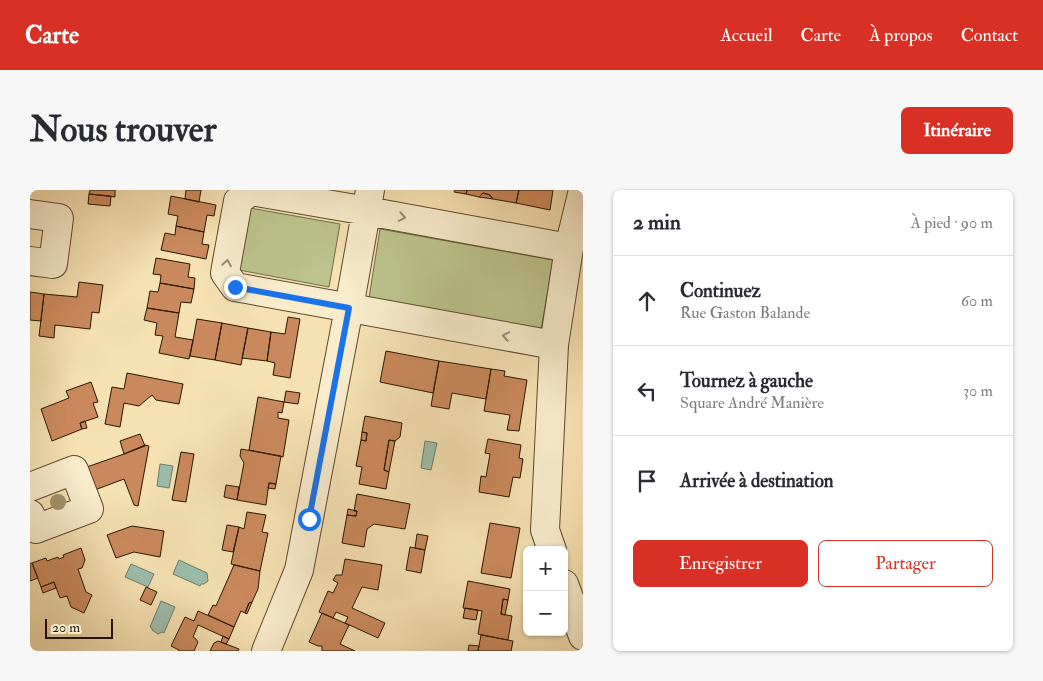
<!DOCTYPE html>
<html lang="fr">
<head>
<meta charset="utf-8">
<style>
	:root { --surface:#fff; --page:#f7f7f7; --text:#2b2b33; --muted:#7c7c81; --line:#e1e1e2; --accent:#d93025 }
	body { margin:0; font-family:"IM FELL Double Pica",serif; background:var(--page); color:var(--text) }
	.controls { position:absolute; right:15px; bottom:15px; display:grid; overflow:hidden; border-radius:8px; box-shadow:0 1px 4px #0004 }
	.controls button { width:45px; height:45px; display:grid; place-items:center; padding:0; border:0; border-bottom:1px solid var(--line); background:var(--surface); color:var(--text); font:25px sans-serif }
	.scale { position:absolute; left:15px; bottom:12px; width:68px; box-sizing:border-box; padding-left:5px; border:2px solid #291501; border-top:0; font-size:14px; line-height:18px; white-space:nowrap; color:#291501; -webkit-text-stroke:4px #f8eccd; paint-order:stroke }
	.stop { position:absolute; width:15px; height:15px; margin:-11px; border:4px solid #1a73e8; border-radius:50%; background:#fff }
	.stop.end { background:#1a73e8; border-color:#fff; box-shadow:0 1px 5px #0008 }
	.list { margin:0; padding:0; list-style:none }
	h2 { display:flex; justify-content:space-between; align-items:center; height:65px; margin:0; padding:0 20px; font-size:21px }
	h2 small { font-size:16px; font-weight:400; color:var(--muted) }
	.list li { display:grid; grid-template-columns:32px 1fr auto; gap:15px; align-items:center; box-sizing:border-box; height:90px; padding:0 20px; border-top:1px solid var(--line) }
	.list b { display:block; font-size:19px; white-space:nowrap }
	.list p { margin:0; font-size:16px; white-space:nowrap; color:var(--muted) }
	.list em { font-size:16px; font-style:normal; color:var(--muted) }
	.actions { display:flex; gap:10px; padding:15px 20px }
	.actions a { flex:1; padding:11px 0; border:1px solid var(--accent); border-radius:8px; text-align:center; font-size:18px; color:var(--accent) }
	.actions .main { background:var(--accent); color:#fff }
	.icon { flex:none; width:28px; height:28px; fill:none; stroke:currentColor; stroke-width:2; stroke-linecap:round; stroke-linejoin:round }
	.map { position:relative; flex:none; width:553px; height:461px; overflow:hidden; border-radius:8px }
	header { display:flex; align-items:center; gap:30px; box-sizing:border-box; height:70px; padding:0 25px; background:var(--accent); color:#fff }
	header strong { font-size:24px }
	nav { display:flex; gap:28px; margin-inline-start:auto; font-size:18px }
	.intro { display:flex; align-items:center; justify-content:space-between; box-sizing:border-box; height:120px; padding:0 30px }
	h1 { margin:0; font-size:35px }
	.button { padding:12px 22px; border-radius:8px; background:var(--accent); color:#fff; font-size:18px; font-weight:700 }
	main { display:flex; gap:30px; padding:0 30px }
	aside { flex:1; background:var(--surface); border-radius:8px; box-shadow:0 1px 4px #0004 }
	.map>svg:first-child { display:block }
	.green { fill:#bcc38c; stroke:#726c46 }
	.water { fill:#9cbead; stroke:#6e7a68 }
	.building { fill:#ca895c; stroke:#291501 }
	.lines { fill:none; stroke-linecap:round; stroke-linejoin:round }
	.minor-casing { stroke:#5c482d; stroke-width:30 }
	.minor { stroke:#f8eccd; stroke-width:28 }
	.tree { fill:#a1926c }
	.oneway { stroke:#9b8b71 }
	.route { stroke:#1a73e8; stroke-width:6 }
</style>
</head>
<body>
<header>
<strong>Carte</strong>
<nav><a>Accueil</a><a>Carte</a><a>À propos</a><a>Contact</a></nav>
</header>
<div class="intro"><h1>Nous trouver</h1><a class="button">Itinéraire</a></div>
<main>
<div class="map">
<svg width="553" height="461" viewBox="0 0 553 461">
	<rect width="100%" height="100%" fill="#f5e1b2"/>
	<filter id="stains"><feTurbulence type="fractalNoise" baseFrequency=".004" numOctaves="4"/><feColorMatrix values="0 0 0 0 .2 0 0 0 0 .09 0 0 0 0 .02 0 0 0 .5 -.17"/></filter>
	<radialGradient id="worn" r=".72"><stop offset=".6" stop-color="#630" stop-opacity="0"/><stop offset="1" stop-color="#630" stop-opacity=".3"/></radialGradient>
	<path class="green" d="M 220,18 L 310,34 L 299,97 L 209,80 Z
		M 350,39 L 523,70 L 511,140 L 339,108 Z"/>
	<path class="water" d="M 395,251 L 407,253 L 401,280 L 391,278 Z
		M 130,274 L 143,276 L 139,298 L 127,296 Z
		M 149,370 L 177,383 L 178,391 L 174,394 L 171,394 L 170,396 L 143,384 Z
		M 101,374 L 124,384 L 118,397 L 95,387 Z
		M 131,411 L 145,417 L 134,443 L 132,442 L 128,444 L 122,440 L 122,438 L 120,437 Z"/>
	<path class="building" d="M 60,0 L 85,0 L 85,7 L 59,4 Z
		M 156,0 L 171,0 L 169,12 L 155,9 Z
		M 425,0 L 437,0 L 436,4 L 424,2 Z
		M 437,0 L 489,0 L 486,13 L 463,9 L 460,5 L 453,3 L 449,7 L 436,4 Z
		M 489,0 L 523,0 L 520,20 L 486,13 Z
		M 453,3 L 460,5 L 463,9 L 449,7 Z
		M 59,4 L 81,6 L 80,16 L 58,14 Z
		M 141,6 L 186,15 L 184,26 L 177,25 L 174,42 L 146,36 L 148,26 L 138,24 Z
		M 146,36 L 174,42 L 172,54 L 179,55 L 176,69 L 131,60 L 135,43 L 145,45 Z
		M 126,68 L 160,74 L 158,87 L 165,88 L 164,99 L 130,93 L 131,85 L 123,84 Z
		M 49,92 L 73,95 L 69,123 L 62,122 L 60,139 L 25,135 L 24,148 L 9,146 L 14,104 L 47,107 Z
		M 130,93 L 164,99 L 161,113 L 151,112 L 149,123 L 117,118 L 120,101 L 128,102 Z
		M 0,102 L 14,104 L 11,131 L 0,130 Z
		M 117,118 L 149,123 L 145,147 L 163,150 L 159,169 L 129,163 L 133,146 L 125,145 L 127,133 L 114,130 Z
		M 258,127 L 270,129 L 260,188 L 243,185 L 245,173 L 237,171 L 241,142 L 255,144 Z
		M 167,129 L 192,133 L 185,170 L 160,166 Z
		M 192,133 L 218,138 L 211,175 L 185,170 Z
		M 218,138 L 241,142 L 237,171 L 212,168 Z
		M 356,161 L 409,171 L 403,203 L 350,192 Z
		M 409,171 L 461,179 L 456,209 L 422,203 L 419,219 L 401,216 Z
		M 461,179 L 475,181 L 474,186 L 497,190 L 489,241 L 477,240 L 480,225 L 454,221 Z
		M 97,183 L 153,194 L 149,214 L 126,210 L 122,205 L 109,216 L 94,213 L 90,237 L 75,234 L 82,197 L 94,199 Z
		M 61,192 L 68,212 L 63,213 L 68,227 L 50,233 L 52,239 L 22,251 L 11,219 L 39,208 L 36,201 Z
		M 256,201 L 270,203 L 268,214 L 254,212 Z
		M 228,207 L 254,212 L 252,223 L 248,222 L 248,228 L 259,230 L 253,267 L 219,260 Z
		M 335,226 L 372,233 L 370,247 L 365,251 L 359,250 L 354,280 L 359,282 L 356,299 L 329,294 L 332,277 L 326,276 L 331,250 L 336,251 L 337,243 L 332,242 Z
		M 55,231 L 57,238 L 52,239 L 50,233 Z
		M 332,242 L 337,243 L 336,251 L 331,250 Z
		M 110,244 L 115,256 L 94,264 L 90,251 Z
		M 458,249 L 491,255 L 489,268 L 493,269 L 490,288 L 483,287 L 479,307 L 449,302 L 451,286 L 456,287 L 460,264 L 455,263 Z
		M 359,250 L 365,251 L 359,282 L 354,280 Z
		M 115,255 L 119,256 L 108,316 L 104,315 L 94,289 L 62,301 L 54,278 L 94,264 Z
		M 211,259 L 251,266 L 246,294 L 239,293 L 236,315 L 207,310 L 214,273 L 210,266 Z
		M 151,262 L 164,264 L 156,312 L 142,310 Z
		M 239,293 L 246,294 L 245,299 L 238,298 Z
		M 196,295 L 209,297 L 207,310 L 194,307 Z
		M 327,304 L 380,314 L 375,339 L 344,334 L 337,339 L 334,357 L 312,353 L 317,325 L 326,326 L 327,321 L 324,321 Z
		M 318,319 L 327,321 L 326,326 L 317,325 Z
		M 217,322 L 236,325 L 232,342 L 238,343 L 230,381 L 201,374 L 209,337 L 214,339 Z
		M 460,333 L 490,338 L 481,388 L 451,383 Z
		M 197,335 L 209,337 L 203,362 L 192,360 Z
		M 102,336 L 134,341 L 130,367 L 104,362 L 86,368 L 77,345 Z
		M 387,344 L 398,346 L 395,360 L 385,358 Z
		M 380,357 L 395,360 L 391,383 L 376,380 Z
		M 51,358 L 55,370 L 52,378 L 48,379 L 56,402 L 62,405 L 54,423 L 41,417 L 37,406 L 30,408 L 24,392 L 11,397 L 2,373 L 16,368 L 17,371 L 28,367 L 29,369 L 34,367 L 33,365 Z
		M 315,369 L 352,375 L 348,400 L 332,397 L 322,418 L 355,433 L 348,448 L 315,433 L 318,427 L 306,422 L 303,428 L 289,422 L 298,401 L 303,403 L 308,393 L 303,390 L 306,385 L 312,385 Z
		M 2,373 L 8,388 L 0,391 L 0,374 Z
		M 204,375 L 230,381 L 228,399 L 222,412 L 219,413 L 215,423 L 211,421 L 204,437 L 178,425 L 183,415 L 186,416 Z
		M 438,391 L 480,399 L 478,410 L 473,409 L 471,424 L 482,426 L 478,450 L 448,444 L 452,421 L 433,418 Z
		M 24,392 L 26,398 L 13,403 L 11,397 Z
		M 116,397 L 127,402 L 121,415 L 110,410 Z
		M 473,409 L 478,410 L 475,425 L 471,424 Z
		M 222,412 L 217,424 L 215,423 L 219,413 Z
		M 435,418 L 448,420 L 446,430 L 433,428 Z
		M 168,421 L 204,437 L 199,449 L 168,435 L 163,447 L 166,449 L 168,452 L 164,461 L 149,461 L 149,460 L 141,456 L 155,427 L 164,431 Z
		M 292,423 L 319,435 L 310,454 L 325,461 L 292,461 L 292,456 L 288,456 L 279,452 Z
		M 451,445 L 483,451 L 481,461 L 448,461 Z
		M 193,446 L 199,449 L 196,454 L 191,452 Z
		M 188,451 L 209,459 L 208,461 L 180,461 L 184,453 Z
		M 439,455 L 449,456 L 448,461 L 438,461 Z"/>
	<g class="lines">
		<g class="minor-casing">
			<path id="minor" d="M 0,24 L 29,28 L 23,74 L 0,71
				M 524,155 L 205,97 L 195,83 L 196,77 L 208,11 L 221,1 L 337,21 L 539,58
				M 0,297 L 44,280 L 59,319 L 6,339 L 0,324
				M 522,360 L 515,340 L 524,155 L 539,58 L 553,0
				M 534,394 L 553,446
				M 236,461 L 269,380 L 319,118 L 340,0"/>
		</g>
		<use href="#minor" class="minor"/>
	</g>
	<circle class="tree" cx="28" cy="312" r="8"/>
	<defs><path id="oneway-chevron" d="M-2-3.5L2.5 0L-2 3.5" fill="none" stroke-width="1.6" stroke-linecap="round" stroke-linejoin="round" transform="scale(1.25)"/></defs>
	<g class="oneway">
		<use href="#oneway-chevron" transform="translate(372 27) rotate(10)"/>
		<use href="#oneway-chevron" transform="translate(197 73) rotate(-81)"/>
		<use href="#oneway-chevron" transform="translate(476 146) rotate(-170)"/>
	</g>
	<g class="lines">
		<path class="route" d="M 205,97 L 319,118 L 279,329"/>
	</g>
	<rect width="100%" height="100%" filter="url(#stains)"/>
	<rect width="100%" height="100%" fill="url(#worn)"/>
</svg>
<div class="controls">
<button>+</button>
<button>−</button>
</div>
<div class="scale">20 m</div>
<div class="stop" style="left:279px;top:329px"></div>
<div class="stop end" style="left:205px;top:97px"></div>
</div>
<aside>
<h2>2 min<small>À pied · 90 m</small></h2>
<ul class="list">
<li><svg class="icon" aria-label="ahead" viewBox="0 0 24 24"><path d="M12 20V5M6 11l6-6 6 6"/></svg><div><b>Continuez</b><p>Rue Gaston Balande</p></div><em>60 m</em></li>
<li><svg class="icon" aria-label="left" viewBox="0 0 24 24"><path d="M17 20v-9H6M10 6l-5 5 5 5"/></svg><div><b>Tournez à gauche</b><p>Square André Manière</p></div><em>30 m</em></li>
<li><svg class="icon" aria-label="arrive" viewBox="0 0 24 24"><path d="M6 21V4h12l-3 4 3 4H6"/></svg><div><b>Arrivée à destination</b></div></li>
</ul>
<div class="actions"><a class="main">Enregistrer</a><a>Partager</a></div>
</aside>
</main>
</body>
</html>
